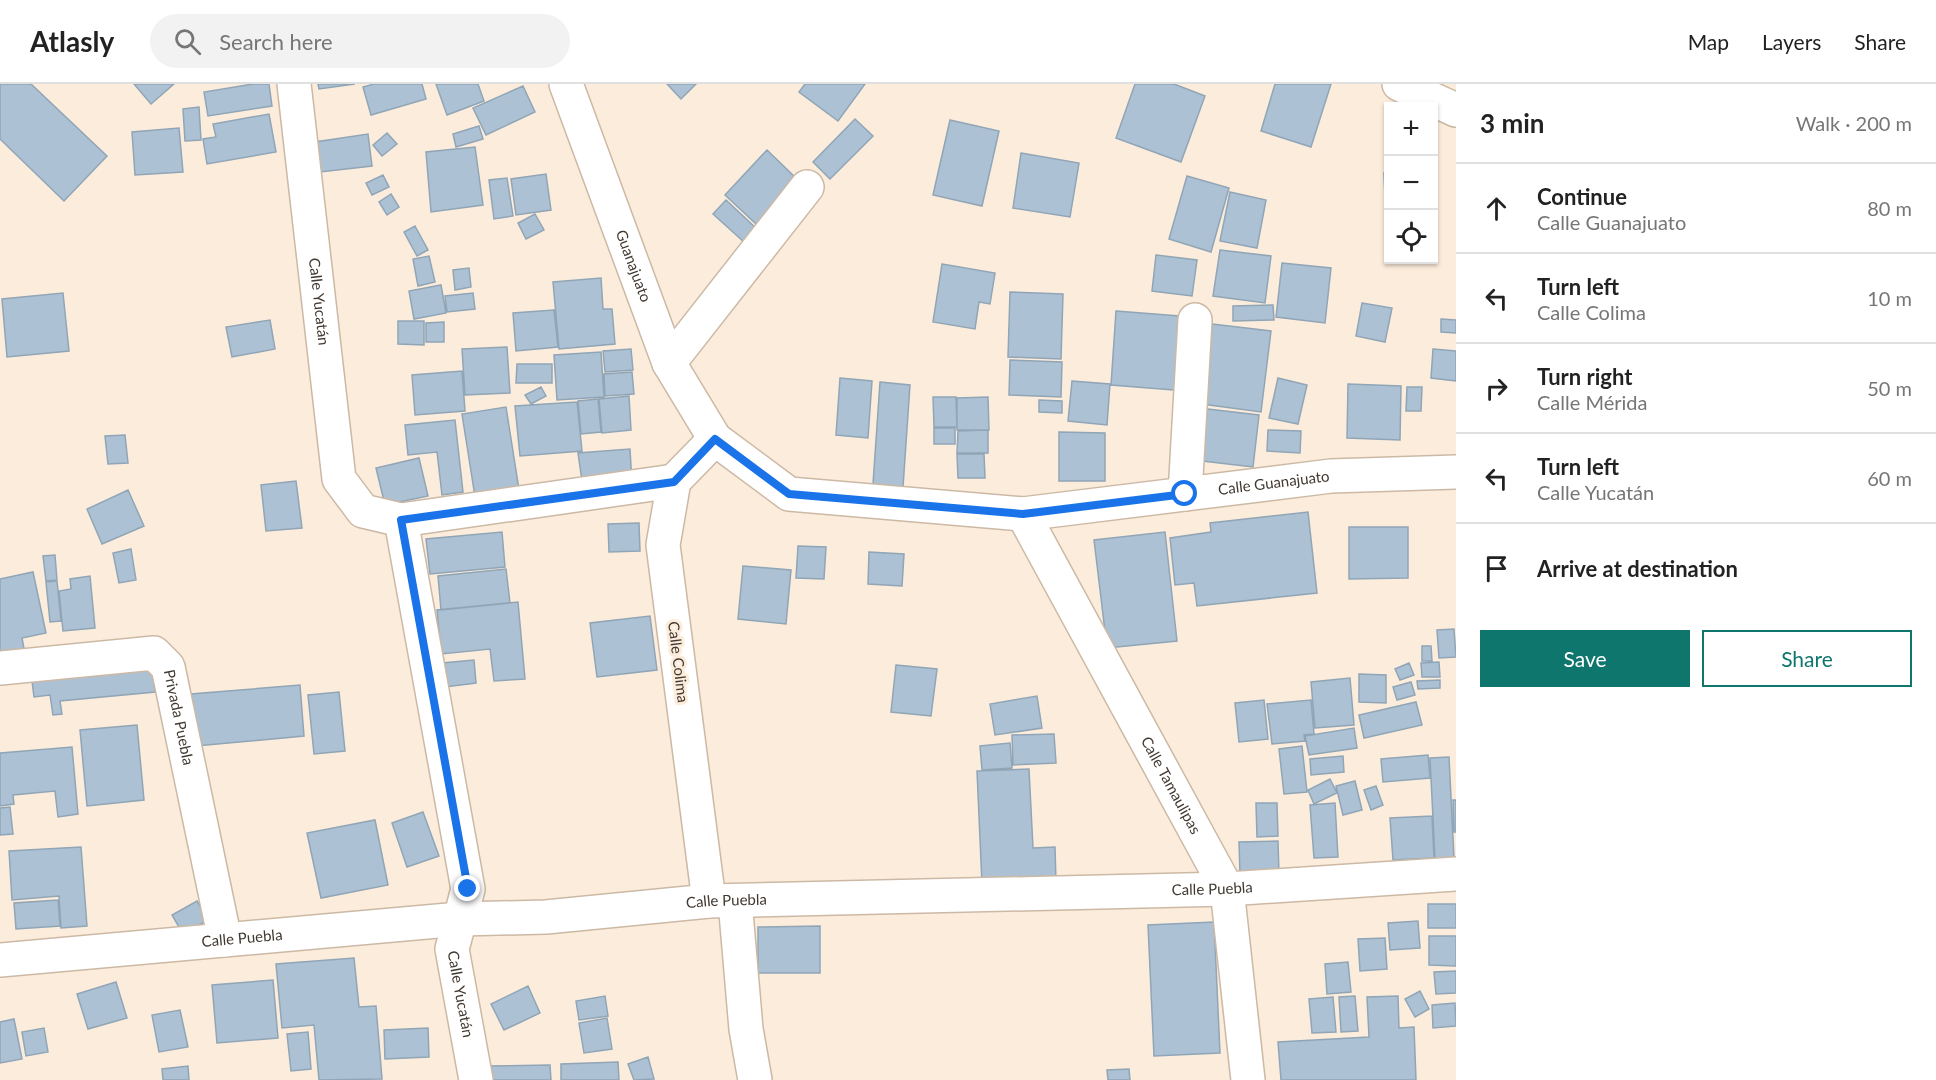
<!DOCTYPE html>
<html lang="en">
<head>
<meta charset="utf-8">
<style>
	:root { --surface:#fff; --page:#f2f2f2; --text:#222; --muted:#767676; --line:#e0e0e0; --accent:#0f766e }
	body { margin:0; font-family:Lato,sans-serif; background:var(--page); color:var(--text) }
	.controls { position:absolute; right:18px; top:18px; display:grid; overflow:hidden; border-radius:0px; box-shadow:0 2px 4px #0004 }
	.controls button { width:54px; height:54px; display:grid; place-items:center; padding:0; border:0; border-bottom:2px solid var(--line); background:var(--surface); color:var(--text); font:30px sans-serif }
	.stop { position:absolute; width:18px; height:18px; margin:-14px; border:4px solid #1a73e8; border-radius:50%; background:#fff }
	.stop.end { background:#1a73e8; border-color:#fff; box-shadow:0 2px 6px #0008 }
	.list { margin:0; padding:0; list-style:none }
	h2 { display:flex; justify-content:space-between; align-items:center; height:78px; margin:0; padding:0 24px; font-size:26px }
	h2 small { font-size:20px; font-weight:400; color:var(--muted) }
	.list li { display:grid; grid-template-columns:39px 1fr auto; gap:18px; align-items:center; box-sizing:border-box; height:90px; padding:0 24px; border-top:2px solid var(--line) }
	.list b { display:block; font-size:22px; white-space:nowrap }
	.list p { margin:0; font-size:20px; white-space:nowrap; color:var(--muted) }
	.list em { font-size:20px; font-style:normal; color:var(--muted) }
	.actions { display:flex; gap:12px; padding:18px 24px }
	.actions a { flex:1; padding:14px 0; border:2px solid var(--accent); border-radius:0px; text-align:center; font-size:21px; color:var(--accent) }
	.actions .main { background:var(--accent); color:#fff }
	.icon { flex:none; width:33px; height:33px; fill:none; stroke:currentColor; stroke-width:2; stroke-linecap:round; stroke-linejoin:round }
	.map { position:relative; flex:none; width:1456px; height:996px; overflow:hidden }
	header { display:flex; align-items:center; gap:36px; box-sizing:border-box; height:84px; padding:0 30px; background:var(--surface); border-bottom:2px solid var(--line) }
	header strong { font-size:28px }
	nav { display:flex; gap:33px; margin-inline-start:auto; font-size:21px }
	.search { width:420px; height:54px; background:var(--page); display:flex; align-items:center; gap:15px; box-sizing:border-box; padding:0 21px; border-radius:33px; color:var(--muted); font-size:22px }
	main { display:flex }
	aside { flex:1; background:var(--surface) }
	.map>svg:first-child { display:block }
	.building { fill:#acc1d3; stroke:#90a5b6; stroke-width:1.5 }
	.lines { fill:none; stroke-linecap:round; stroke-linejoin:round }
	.minor-casing { stroke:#ccb9a5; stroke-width:36 }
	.minor { stroke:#fff; stroke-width:33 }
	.route { stroke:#1a73e8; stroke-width:8 }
	.labels { text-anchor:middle; stroke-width:6; stroke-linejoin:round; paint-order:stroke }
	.street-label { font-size:15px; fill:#413931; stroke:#fcecdc }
</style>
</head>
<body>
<header>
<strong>Atlasly</strong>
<div class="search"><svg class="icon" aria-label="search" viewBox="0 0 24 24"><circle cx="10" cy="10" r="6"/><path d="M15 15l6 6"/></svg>Search here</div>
<nav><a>Map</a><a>Layers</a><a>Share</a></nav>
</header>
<main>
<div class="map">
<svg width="1456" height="996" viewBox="0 0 1456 996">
	<rect width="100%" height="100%" fill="#fcecdc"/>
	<path class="building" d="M 0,0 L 31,0 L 107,72 L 64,117 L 0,55 Z
		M 134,0 L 174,0 L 151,20 Z
		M 253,0 L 269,0 L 272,22 L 208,32 L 204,8 Z
		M 318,0 L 355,0 L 319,5 Z
		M 374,0 L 422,0 L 426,15 L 371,31 L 363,3 Z
		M 436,0 L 478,0 L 484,17 L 447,31 Z
		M 667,0 L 696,0 L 681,15 Z
		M 805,0 L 865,0 L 838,37 L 799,8 Z
		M 1135,0 L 1174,0 L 1205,12 L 1181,78 L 1116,54 Z
		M 1275,0 L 1331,0 L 1311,63 L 1261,47 Z
		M 523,2 L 535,28 L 486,51 L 473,24 Z
		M 199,23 L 201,56 L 185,57 L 183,25 Z
		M 269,30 L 276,68 L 207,80 L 203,55 L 216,53 L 213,40 Z
		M 855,35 L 873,52 L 830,95 L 813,78 Z
		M 950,36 L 999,47 L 982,122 L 933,111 Z
		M 479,42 L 483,55 L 456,63 L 453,50 Z
		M 179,44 L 183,88 L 135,91 L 132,48 Z
		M 387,49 L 397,60 L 382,72 L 373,61 Z
		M 368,50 L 372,82 L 320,88 L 315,58 Z
		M 475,63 L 483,121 L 431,128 L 426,68 Z
		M 767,66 L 798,96 L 756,140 L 725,111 Z
		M 1021,69 L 1079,79 L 1070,133 L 1013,124 Z
		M 1384,89 L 1388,89 L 1388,113 L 1385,113 Z
		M 546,90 L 551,126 L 516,131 L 511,95 Z
		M 383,91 L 389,103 L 372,111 L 366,99 Z
		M 1187,92 L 1229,104 L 1211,168 L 1169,155 Z
		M 507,94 L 513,132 L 494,135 L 489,96 Z
		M 1230,108 L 1266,116 L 1257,164 L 1220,157 Z
		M 391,110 L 399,123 L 387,131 L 379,118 Z
		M 726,116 L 757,145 L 745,159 L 713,130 Z
		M 535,130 L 544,146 L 526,155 L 518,139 Z
		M 415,142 L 428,166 L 417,172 L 404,148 Z
		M 1220,166 L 1271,172 L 1265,219 L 1213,212 Z
		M 1156,171 L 1197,176 L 1192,212 L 1152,207 Z
		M 429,172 L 435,198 L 418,202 L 413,175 Z
		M 1282,179 L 1331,184 L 1325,239 L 1276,233 Z
		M 942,180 L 995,189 L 990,220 L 979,218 L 975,245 L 933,238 Z
		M 469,184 L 471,203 L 455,206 L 453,186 Z
		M 601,194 L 603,225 L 612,225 L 615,260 L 559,265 L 553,198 Z
		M 441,201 L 446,229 L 414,235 L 409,207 Z
		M 1010,208 L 1063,210 L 1061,275 L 1008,273 Z
		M 63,209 L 69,267 L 7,273 L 2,215 Z
		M 473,209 L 475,225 L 447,228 L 445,212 Z
		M 1362,219 L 1392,224 L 1385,258 L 1356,252 Z
		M 1273,221 L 1274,236 L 1233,237 L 1233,222 Z
		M 554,226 L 558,263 L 516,267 L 513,229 Z
		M 1116,227 L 1192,233 L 1186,307 L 1111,301 Z
		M 1441,235 L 1456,236 L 1456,249 L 1441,248 Z
		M 270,236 L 275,265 L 232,273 L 226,243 Z
		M 398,237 L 424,237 L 424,261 L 398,260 Z
		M 444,238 L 444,258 L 426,258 L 426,239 Z
		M 1212,240 L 1271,247 L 1261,328 L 1202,320 Z
		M 507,263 L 510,309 L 465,311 L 462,265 Z
		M 631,265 L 633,286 L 605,288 L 603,267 Z
		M 1433,265 L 1456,267 L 1456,297 L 1431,294 Z
		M 601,268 L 604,313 L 557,316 L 554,271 Z
		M 1010,276 L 1062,278 L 1061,313 L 1009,311 Z
		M 517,280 L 552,280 L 552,299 L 516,299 Z
		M 462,287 L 465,327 L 415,331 L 412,291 Z
		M 632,288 L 634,310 L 605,312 L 604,290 Z
		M 840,294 L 872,297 L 868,354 L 836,351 Z
		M 1278,294 L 1307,301 L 1298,340 L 1269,334 Z
		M 1072,297 L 1110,300 L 1107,341 L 1068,337 Z
		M 880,298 L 910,301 L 903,403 L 873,400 Z
		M 1348,300 L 1401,302 L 1400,356 L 1347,354 Z
		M 541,303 L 546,312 L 531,320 L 525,311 Z
		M 1407,303 L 1422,303 L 1421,327 L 1406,327 Z
		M 629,312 L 631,346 L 602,349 L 599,315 Z
		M 933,313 L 956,313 L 957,343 L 934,343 Z
		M 988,313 L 989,346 L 957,346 L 957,314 Z
		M 598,315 L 601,348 L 581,350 L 578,317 Z
		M 1039,316 L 1062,317 L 1062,329 L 1039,328 Z
		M 577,318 L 582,367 L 520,372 L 515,322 Z
		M 506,323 L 520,412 L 476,419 L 462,330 Z
		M 1199,324 L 1259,331 L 1253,383 L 1194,376 Z
		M 455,336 L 463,408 L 442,411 L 437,368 L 408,371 L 405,341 Z
		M 934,344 L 955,344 L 955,360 L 934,360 Z
		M 988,346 L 988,369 L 957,369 L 958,347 Z
		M 1268,346 L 1301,347 L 1300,369 L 1267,367 Z
		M 1059,348 L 1105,349 L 1105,397 L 1059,397 Z
		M 125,351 L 128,379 L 108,380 L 105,352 Z
		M 630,365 L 632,399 L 583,404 L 578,369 Z
		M 957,370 L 984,370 L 985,394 L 958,394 Z
		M 419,374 L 428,412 L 385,421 L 376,384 Z
		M 296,397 L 302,444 L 266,447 L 261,401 Z
		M 128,406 L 144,442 L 102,460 L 87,425 Z
		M 1308,428 L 1317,509 L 1197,522 L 1194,499 L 1175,501 L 1170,454 L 1211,448 L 1210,439 Z
		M 639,439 L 640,467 L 609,468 L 608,440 Z
		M 1349,443 L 1408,443 L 1408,494 L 1349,495 Z
		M 502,448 L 505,483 L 430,490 L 426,455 Z
		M 1165,448 L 1177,557 L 1107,564 L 1094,456 Z
		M 798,462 L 826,463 L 824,495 L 796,494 Z
		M 131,465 L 136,496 L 119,499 L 113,469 Z
		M 869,468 L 904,470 L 902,502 L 868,500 Z
		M 55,471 L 57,496 L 46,497 L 43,472 Z
		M 743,482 L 791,486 L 786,540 L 738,535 Z
		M 506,485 L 510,519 L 441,526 L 438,492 Z
		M 33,488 L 46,549 L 22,554 L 25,570 L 0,575 L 0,495 Z
		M 90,492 L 95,544 L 63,547 L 59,507 L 71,505 L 70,495 Z
		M 57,497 L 61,537 L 50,538 L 46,498 Z
		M 518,518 L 525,595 L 494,597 L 490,565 L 441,570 L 437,526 Z
		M 650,532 L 657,586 L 597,593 L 590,539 Z
		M 1454,545 L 1456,573 L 1439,574 L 1437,546 Z
		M 1422,562 L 1431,562 L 1432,577 L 1422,577 Z
		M 474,576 L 476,599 L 445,603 L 442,579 Z
		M 152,578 L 155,608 L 60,617 L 62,630 L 53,631 L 50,611 L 34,613 L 31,589 Z
		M 1439,578 L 1440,593 L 1422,593 L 1421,579 Z
		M 1409,579 L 1414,591 L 1400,596 L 1395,585 Z
		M 896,581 L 937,585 L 931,632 L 891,628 Z
		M 1359,590 L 1386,591 L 1386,619 L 1359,618 Z
		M 1350,594 L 1354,641 L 1315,644 L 1311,598 Z
		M 1440,596 L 1440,604 L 1418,605 L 1417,597 Z
		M 1411,598 L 1415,611 L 1397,616 L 1393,603 Z
		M 300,601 L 304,652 L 196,662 L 191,610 Z
		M 339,608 L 345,667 L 314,670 L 308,611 Z
		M 1037,612 L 1042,644 L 995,651 L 990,620 Z
		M 1264,616 L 1268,655 L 1239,658 L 1235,619 Z
		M 1311,616 L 1314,650 L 1304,651 L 1305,657 L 1272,660 L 1267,620 Z
		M 1416,618 L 1422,641 L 1364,654 L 1359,631 Z
		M 137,641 L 144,716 L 87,722 L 80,646 Z
		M 1354,644 L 1357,664 L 1309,671 L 1305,652 Z
		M 1054,650 L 1056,679 L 1013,681 L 1012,651 Z
		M 1010,659 L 1012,684 L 982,686 L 980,662 Z
		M 1302,662 L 1307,708 L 1284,710 L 1279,665 Z
		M 72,663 L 78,730 L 58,733 L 55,707 L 13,711 L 14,720 L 0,722 L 0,669 Z
		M 1428,671 L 1430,694 L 1383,698 L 1381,675 Z
		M 1343,672 L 1344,688 L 1311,691 L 1310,675 Z
		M 1449,673 L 1454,774 L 1435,775 L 1430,674 Z
		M 1029,685 L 1033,764 L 1055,763 L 1056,798 L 982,800 L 977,687 Z
		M 1330,695 L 1337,709 L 1314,720 L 1308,706 Z
		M 1355,697 L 1362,726 L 1343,731 L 1336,702 Z
		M 1376,702 L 1383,721 L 1371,726 L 1364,706 Z
		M 1453,716 L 1456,716 L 1456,748 L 1454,748 Z
		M 1256,719 L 1277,719 L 1278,752 L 1257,753 Z
		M 1335,719 L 1338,773 L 1314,774 L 1310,721 Z
		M 10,723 L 13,750 L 0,751 L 0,724 Z
		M 423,728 L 439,772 L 407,783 L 392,739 Z
		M 1432,732 L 1434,774 L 1393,776 L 1390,734 Z
		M 375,736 L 388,801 L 321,814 L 307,749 Z
		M 1278,757 L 1279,790 L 1240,791 L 1239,758 Z
		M 81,763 L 87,842 L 61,844 L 59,812 L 12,816 L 9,767 Z
		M 58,816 L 60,842 L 16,845 L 14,819 Z
		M 197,817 L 208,836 L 183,850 L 172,831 Z
		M 1428,820 L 1456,820 L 1456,844 L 1428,844 Z
		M 1418,837 L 1420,864 L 1390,866 L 1388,839 Z
		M 1214,838 L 1220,969 L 1154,972 L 1148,841 Z
		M 820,842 L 820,889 L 758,889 L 758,843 Z
		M 1429,852 L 1456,852 L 1456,882 L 1429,881 Z
		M 1385,854 L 1387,885 L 1360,887 L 1358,855 Z
		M 354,874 L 359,923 L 376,922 L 382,995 L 319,996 L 314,941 L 282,944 L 276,880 Z
		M 1348,878 L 1351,908 L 1327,910 L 1325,880 Z
		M 1456,887 L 1456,909 L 1436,910 L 1434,888 Z
		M 273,896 L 278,954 L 217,959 L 212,901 Z
		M 116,898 L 127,934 L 88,945 L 77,910 Z
		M 528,902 L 540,929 L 504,946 L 491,920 Z
		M 1420,907 L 1429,925 L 1415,933 L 1405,915 Z
		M 605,912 L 608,932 L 579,936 L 576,917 Z
		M 1355,912 L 1358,947 L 1341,948 L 1339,913 Z
		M 1398,912 L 1399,944 L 1414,943 L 1416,996 L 1281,996 L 1278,958 L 1369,953 L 1367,913 Z
		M 1333,913 L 1336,948 L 1312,949 L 1309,915 Z
		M 1455,919 L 1456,942 L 1433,944 L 1432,921 Z
		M 180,926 L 188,963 L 159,968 L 152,931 Z
		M 607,934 L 612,965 L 584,969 L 579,939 Z
		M 14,935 L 22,975 L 0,979 L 0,938 Z
		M 44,944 L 48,968 L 26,972 L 22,948 Z
		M 428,944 L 429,973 L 385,975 L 384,946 Z
		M 308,948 L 311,985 L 291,987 L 287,950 Z
		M 648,973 L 654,995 L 634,996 L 628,980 Z
		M 618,978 L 619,996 L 561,996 L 561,980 Z
		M 550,981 L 551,996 L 487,996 L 487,982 Z
		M 188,982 L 189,996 L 163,996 L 162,985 Z
		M 1129,985 L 1130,996 L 1108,996 L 1107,986 Z"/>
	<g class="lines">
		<g class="minor-casing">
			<g id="minor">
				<path id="s1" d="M 294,0 L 339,395 L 363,427 L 401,436 L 674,397"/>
				<path id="s2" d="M 566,0 L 669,279 L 715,355 L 789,410 L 1023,430 L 1331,392 L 1456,388"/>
				<path d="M 1399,0 L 1456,26"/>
				<path d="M 669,279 L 807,103"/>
				<path d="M 1185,410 L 1195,236"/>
				<path id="s3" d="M 1023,430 L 1227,805 L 1248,996"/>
				<path id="s4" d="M 401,436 L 468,805 L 452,865 L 476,996"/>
				<path id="s5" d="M 0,584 L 154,569 L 168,583 L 225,856"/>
				<path d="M 709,817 L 663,461 L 674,397 L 715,355"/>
				<path d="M 735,817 L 746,945 L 755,996"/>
				<path id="s6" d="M 0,876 L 460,835 L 546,833 L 709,817 L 1227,805 L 1456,790"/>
			</g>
		</g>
		<use href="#minor" class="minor"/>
	</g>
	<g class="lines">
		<path class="route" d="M 468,805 L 401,436 L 674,398 L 715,355 L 789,410 L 1023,430 L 1185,410"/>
	</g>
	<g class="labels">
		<g class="street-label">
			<text dy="5" stroke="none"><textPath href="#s2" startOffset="194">Guanajuato</textPath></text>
			<text dy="5" stroke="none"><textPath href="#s1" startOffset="219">Calle Yucatán</textPath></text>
			<text dy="5" stroke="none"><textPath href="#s2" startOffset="966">Calle Guanajuato</textPath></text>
			<text transform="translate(678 578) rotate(83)" y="5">Calle Colima</text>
			<text dy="5" stroke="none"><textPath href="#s5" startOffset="226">Privada Puebla</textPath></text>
			<text dy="5" stroke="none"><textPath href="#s3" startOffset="309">Calle Tamaulipas</textPath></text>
			<text dy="5" stroke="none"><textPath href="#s6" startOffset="1215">Calle Puebla</textPath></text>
			<text dy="5" stroke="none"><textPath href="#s6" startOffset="729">Calle Puebla</textPath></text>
			<text dy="5" stroke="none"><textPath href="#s6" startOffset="243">Calle Puebla</textPath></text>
			<text dy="5" stroke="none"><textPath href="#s4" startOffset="483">Calle Yucatán</textPath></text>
		</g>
	</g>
</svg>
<div class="controls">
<button>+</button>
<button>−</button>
<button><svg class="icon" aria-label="locate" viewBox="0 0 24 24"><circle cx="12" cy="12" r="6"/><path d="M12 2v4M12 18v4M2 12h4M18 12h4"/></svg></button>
</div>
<div class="stop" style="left:1185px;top:410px"></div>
<div class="stop end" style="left:468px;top:805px"></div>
</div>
<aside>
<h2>3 min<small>Walk · 200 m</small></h2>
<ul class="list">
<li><svg class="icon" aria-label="ahead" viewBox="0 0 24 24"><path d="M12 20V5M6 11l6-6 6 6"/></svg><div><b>Continue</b><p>Calle Guanajuato</p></div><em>80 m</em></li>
<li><svg class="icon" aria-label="left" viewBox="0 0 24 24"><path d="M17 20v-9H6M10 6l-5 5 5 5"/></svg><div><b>Turn left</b><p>Calle Colima</p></div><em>10 m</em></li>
<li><svg class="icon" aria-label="right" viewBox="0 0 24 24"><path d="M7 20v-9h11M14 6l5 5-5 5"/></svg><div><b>Turn right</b><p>Calle Mérida</p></div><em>50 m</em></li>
<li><svg class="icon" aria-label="left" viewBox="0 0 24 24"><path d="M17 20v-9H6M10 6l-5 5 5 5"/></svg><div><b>Turn left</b><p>Calle Yucatán</p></div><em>60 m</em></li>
<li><svg class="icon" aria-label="arrive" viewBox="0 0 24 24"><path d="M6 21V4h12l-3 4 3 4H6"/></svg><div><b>Arrive at destination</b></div></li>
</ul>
<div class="actions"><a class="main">Save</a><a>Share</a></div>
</aside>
</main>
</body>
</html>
